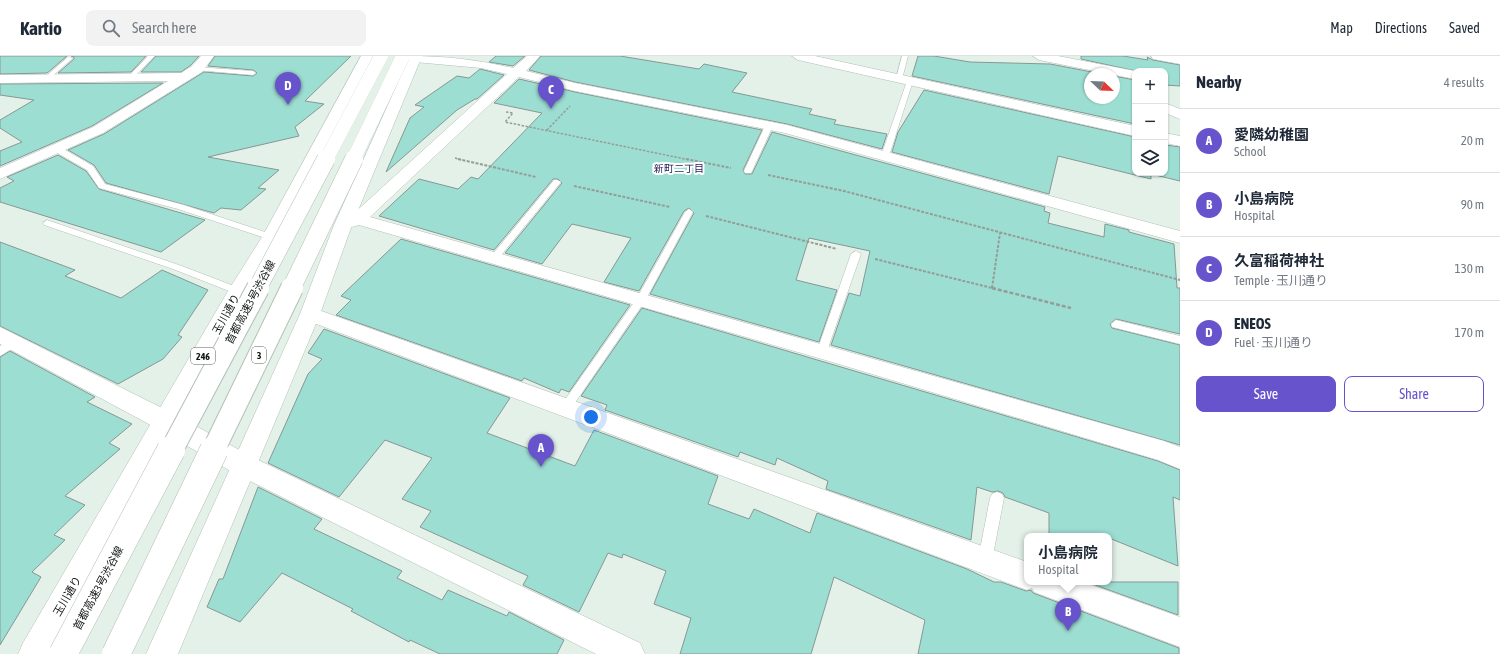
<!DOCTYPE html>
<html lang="en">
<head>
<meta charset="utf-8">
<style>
	:root { --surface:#fff; --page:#f2f2f3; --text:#1f2937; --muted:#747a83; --line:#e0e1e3; --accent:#6753cc }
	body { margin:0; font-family:"Asap Condensed","Noto Sans JP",sans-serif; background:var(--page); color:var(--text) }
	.controls { position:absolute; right:12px; top:12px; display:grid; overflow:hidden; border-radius:8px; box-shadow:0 1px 3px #0004 }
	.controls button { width:36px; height:36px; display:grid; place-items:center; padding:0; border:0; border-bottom:1px solid var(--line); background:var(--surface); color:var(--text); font:20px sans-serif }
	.compass { position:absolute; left:1084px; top:12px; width:36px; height:36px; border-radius:50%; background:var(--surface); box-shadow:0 1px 3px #0004; rotate:113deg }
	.you { position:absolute; left:591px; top:361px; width:14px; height:14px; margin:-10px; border:3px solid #fff; border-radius:50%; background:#1a73e8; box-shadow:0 0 0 6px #1a73e833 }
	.badge { display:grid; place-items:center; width:26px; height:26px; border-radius:50%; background:var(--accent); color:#fff; font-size:13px; font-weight:700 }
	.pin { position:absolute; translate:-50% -33px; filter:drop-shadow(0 1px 2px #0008) }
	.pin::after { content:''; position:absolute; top:21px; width:14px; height:12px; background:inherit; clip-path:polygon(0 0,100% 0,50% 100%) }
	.popup { position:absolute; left:1024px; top:477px; width:88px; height:52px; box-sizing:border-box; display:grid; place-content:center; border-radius:8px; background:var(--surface); filter:drop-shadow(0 1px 3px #0005); font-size:13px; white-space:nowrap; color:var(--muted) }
	.popup b { font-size:15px; color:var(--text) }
	.popup::after { content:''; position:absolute; left:50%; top:100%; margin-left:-8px; border:8px solid transparent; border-top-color:var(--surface) }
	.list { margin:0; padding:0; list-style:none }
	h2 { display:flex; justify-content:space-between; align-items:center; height:52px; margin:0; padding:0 16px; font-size:17px }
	h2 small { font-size:13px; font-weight:400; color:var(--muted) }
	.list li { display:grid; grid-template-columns:26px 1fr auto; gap:12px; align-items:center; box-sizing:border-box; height:64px; padding:0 16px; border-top:1px solid var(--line) }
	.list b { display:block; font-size:15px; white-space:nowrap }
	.list p { margin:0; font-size:13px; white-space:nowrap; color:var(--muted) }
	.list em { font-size:13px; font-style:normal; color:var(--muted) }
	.actions { display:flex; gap:8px; padding:12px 16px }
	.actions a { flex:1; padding:9px 0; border:1px solid var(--accent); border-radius:8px; text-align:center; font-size:14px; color:var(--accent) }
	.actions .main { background:var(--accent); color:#fff }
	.icon { flex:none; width:22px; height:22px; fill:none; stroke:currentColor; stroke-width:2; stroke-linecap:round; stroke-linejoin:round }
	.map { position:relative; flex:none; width:1180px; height:598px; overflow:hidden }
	header { display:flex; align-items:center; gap:24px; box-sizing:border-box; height:56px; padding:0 20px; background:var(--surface); border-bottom:1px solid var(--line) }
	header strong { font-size:19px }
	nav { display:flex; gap:22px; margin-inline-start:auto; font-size:14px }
	.search { width:280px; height:36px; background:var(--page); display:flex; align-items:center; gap:10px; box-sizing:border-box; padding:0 14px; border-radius:8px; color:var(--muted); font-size:15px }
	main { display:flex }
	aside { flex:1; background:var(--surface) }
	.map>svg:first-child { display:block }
	.building { fill:#9dded3; stroke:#879794 }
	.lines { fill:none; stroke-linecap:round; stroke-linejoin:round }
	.lane-casing { stroke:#b3c0b7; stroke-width:1 }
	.street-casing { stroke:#b3c0b7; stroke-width:1 }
	.highway-casing { stroke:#b3c0b7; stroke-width:1 }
	.path-far2 { stroke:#949e97; stroke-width:1.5; stroke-dasharray:2.5 1.5; stroke-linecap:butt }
	.path-far1 { stroke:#949e97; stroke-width:2; stroke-dasharray:3 1.5; stroke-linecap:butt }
	.path { stroke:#949e97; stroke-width:2.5; stroke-dasharray:4 2; stroke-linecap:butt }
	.lane { fill:#fff; fill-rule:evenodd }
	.street { fill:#fff; fill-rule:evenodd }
	.highway { fill:#fff; fill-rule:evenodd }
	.highway-bridge-far3-casing { stroke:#b3c0b7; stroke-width:14; stroke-linecap:butt }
	.highway-bridge-far2-casing { stroke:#b3c0b7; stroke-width:19; stroke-linecap:butt }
	.highway-bridge-far1-casing { stroke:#b3c0b7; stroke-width:24; stroke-linecap:butt }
	.highway-bridge-casing { stroke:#b3c0b7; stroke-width:29; stroke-linecap:butt }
	.highway-bridge-far3 { stroke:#fff; stroke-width:14 }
	.highway-bridge-far2 { stroke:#fff; stroke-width:18 }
	.highway-bridge-far1 { stroke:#fff; stroke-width:22 }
	.highway-bridge { stroke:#fff; stroke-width:28 }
	.labels { text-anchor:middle; stroke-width:4; stroke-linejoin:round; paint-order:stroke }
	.far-neighbourhood-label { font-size:10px; fill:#2a215b; stroke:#fff }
	.shield { fill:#fff; stroke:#5a5d5a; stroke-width:1 }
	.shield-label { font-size:10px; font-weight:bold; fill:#131814 }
	.street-label { font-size:11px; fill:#131814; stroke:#fff }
</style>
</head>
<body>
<header>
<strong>Kartio</strong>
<div class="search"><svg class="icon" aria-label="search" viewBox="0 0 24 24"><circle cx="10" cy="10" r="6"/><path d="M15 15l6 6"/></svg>Search here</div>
<nav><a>Map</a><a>Directions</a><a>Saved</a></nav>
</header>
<main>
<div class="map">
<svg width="1180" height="598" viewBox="0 0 1180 598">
	<rect width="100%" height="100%" fill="#e3f1e8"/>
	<path class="building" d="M 0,0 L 67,0 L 47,17 L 0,18 Z
		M 71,0 L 146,0 L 131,16 L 58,17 L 74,3 L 74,1 Z
		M 156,0 L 199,0 L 191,9 L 181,16 L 141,16 Z
		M 215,0 L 351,0 L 305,45 L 324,48 L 295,71 L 299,80 L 208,101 L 279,114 L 258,132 L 266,133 L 241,154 L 221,152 L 214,157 L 106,127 L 94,109 L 68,94 L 104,78 L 204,16 L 253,20 L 257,17 L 253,14 L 208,10 Z
		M 496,0 L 525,0 L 513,10 L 489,6 Z
		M 541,0 L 620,0 L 699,13 L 704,8 L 747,17 L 732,36 L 812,53 L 809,58 L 836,64 L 834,68 L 887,78 L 882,93 L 787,68 L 575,26 L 529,14 Z
		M 918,0 L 934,0 L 970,6 L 1050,8 L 1102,18 L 1090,18 L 1090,42 L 1114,42 L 1114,20 L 1135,24 L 1135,68 L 912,20 Z
		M 1081,0 L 1123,0 L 1148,4 L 1147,1 L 1153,4 L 1180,9 L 1180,30 L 1165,29 L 1165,15 L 1136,15 L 1081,3 Z
		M 480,13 L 504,19 L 477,43 L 475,43 L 457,54 L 386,116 L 410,62 L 424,51 L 415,49 L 457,20 L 469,22 Z
		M 519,23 L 575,36 L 762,74 L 743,114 L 745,118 L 752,118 L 772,76 L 1045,151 L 1044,155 L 1050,157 L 1048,167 L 1104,181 L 1105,168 L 1129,174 L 1129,176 L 1174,188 L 1177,232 L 1180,232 L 1180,278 L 1116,263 L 1110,268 L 1112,272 L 1180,289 L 1180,389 L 831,289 L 849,237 L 860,240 L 870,195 L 809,182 L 796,224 L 837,234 L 819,286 L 650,238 L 694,157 L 689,152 L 684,155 L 639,235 L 604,226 L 631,182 L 572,168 L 542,208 L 505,197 L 562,127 L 558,123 L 553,123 L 494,194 L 379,160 L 419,123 L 458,133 L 471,121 L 478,123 L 542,57 L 494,47 Z
		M 163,27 L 92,70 L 0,110 L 0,95 L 22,86 L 0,72 L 0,64 L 34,44 L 0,39 L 0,28 Z
		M 924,34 L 1135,81 L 1135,117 L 1165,117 L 1165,89 L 1180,91 L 1180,125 L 1151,118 L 1151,123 L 1058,100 L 1049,138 L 892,96 L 898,76 Z
		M 58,99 L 86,115 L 99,133 L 205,164 L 161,196 L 0,146 L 0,132 L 14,125 L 7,121 Z
		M 401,183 L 533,221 L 630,249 L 569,336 L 561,333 L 559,337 L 524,322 L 522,325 L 336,259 L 351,244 L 341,240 Z
		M 0,186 L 75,214 L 65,220 L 121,242 L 162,214 L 208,234 L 178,279 L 182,281 L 163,303 L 118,328 L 0,270 Z
		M 642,252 L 1158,405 L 1180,414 L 1180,444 L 1173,441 L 1178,510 L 1109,482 L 1109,480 L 1049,480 L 1049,457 L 1005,441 L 1003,437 L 998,435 L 992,436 L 977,431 L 971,484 L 826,433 L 828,425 L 777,402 L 775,409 L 740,396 L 738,401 L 605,354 L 607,349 L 581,340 Z
		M 324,273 L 510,342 L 487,377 L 575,410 L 594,374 L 718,420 L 708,448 L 749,463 L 754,453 L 810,477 L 817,457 L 967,513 L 994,526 L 1001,526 L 1026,535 L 1031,534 L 1033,537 L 1179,592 L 1179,598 L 918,598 L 925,564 L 834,521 L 811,598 L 680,598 L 691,562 L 654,548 L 666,515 L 623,498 L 622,502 L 608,497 L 579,556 L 523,529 L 528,520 L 420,471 L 431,455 L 402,443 L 432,402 L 385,384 L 339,441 L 268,407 L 308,318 L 322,303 L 308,297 Z
		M 10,295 L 95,341 L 87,346 L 132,368 L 109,387 L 120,393 L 65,440 L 85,449 L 54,479 L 65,484 L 32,516 L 41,521 L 0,589 L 0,301 Z
		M 258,431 L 322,463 L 314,473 L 402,515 L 397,522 L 442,544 L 448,534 L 507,560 L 509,556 L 564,584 L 557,598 L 440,598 L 410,584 L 409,586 L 351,555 L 353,553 L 282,517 L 240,566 L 207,551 L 219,523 L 223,523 Z
		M 1087,526 L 1178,526 L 1178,559 Z"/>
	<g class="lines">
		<g class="lane-casing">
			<path id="lane" d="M 148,0 L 155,0 L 132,23 L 128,23 L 128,21 Z
				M 902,0 L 908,0 L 902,23 L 899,25 L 896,23 Z
				M 68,1 L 73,2 L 48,24 L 44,24 L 44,22 Z
				M 197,11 L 253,15 L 256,17 L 253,19 L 195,14 L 194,13 Z
				M 910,23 L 913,25 L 889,100 L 882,102 L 881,100 L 907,25 Z
				M 766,68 L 773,70 L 752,115 L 751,117 L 745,117 L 744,115 Z
				M 54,91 L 60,91 L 93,110 L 105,128 L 184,149 L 274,179 L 276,181 L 274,183 L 268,183 L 178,153 L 99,132 L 87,114 L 54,95 Z
				M 554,124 L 557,124 L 561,126 L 498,203 L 492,203 L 490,201 L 492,199 Z
				M 689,153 L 693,156 L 645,245 L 570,354 L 562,354 L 560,351 L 562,348 L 637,242 L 685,156 Z
				M 47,164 L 179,209 L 242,233 L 243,235 L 242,237 L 234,237 L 173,213 L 44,169 L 43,167 Z
				M 856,195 L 861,198 L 827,295 L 826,298 L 818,298 L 817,295 L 851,198 Z
				M 1116,264 L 1180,280 L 1180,288 L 1112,271 L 1111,268 Z
				M 14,282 L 18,283 L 19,286 L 18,289 L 0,300 L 0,290 Z
				M 997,436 L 1002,438 L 1004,442 L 992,504 L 990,509 L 985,511 L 980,509 L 978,504 L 990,442 L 992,438 Z"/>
		</g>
		<g class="street-casing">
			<path id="street" d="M 201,0 L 214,0 L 202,16 L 103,77 L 0,123 L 0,112 L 93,71 L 168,25 L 0,27 L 0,19 L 181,17 L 192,10 Z
				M 410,0 C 445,0 479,4 513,12 L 527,0 L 540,0 L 526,15 L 575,27 L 787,69 L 1180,175 L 1180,187 L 785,77 L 575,35 L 519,21 L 370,161 L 1164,385 L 1180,391 L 1180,413 L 1158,404 L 822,303 L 359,169 L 348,172 L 342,171 L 339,167 L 342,163 L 352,159 L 507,18 L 481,12 L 415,6 L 410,5 L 409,2 Z
				M 792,0 L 815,0 L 1135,70 L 1135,80 L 798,4 Z
				M 1033,0 L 1058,0 L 1135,15 L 1135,23 L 1039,4 Z
				M 1151,0 L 1180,0 L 1180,8 L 1153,3 Z
				M 1165,47 L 1180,53 L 1180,63 L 1165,57 Z
				M 1165,77 L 1180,80 L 1180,90 L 1165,87 Z
				M 310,251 L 1027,506 L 1027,526 L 1083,526 L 1180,561 L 1180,591 L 1034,536 L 1032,532 L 1027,534 L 303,263 L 300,258 L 303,253 Z
				M 0,271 L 176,359 L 252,401 L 640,587 L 645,598 L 596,598 L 234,417 L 158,373 L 0,288 Z"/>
		</g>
		<g class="highway-casing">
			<path id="highway" d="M 361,0 L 373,0 L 280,181 L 248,235 L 51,598 L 18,598 L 23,587 L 228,235 L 262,181 Z
				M 410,0 L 422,0 L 352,169 L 320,258 L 178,598 L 146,598 L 300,258 L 334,169 Z"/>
		</g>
		<path class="path-far2" d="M 506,56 L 513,57 L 505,66 L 690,104
			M 547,74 L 570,50
			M 455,102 L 462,104"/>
		<path class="path-far1" d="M 458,103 L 536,121
			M 686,103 L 731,112
			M 768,119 L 844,135 L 1180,224
			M 574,130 L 670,151
			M 706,160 L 837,193
			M 875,203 L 996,233
			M 992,232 L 1000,177"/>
		<path class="path" d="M 992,232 L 1071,252"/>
		<use href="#lane" class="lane"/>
		<use href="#street" class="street"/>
		<use href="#highway" class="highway"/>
		<g class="highway-bridge-far3-casing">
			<path id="highway-bridge-far3" d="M 326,104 L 381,0
				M 353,104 L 403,0"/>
		</g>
		<g class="highway-bridge-far2-casing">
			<path id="highway-bridge-far2" d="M 257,233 L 326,103
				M 291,233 L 354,103"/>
		</g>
		<g class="highway-bridge-far1-casing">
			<path id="highway-bridge-far1" d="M 171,395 L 258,232
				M 213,395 L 292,232"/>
		</g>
		<g class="highway-bridge-casing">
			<path id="highway-bridge" d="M 63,598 L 171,394
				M 116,598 L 214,394"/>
		</g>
		<use href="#highway-bridge-far3" class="highway-bridge-far3"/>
		<use href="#highway-bridge-far2" class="highway-bridge-far2"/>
		<use href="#highway-bridge-far1" class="highway-bridge-far1"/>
		<use href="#highway-bridge" class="highway-bridge"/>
	</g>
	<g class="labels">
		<g class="far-neighbourhood-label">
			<text x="679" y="116">新町二丁目</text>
		</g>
		<g class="shield">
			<rect x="252" y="291" width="14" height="16" rx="3"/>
			<rect x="191" y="292" width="24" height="16" rx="3"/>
		</g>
		<g class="shield-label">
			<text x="259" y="303">3</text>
			<text x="203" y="304">246</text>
		</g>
		<g class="street-label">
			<text transform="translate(250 246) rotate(-62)" y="4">首都高速3号渋谷線</text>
			<text transform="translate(226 258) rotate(-61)" y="4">玉川通り</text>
			<text transform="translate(98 532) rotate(-62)" y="4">首都高速3号渋谷線</text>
			<text transform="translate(67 540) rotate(-60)" y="4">玉川通り</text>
		</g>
	</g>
</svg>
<div class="controls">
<button>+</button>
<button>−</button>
<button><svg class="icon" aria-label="layers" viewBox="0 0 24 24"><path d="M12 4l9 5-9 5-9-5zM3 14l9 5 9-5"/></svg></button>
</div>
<svg class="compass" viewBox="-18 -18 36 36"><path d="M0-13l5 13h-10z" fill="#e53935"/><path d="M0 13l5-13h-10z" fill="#747a83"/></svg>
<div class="you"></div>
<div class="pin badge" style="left:541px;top:411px">A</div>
<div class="pin badge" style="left:1068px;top:575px">B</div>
<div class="popup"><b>小島病院</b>Hospital</div>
<div class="pin badge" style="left:551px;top:53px">C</div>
<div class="pin badge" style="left:288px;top:49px">D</div>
</div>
<aside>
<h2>Nearby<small>4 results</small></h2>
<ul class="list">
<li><span class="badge">A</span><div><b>愛隣幼稚園</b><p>School</p></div><em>20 m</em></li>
<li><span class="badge">B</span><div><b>小島病院</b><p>Hospital</p></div><em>90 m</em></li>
<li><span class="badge">C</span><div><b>久富稲荷神社</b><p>Temple · 玉川通り</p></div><em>130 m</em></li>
<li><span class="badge">D</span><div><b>ENEOS</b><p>Fuel · 玉川通り</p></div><em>170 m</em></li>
</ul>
<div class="actions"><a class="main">Save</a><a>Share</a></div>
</aside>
</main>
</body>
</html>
